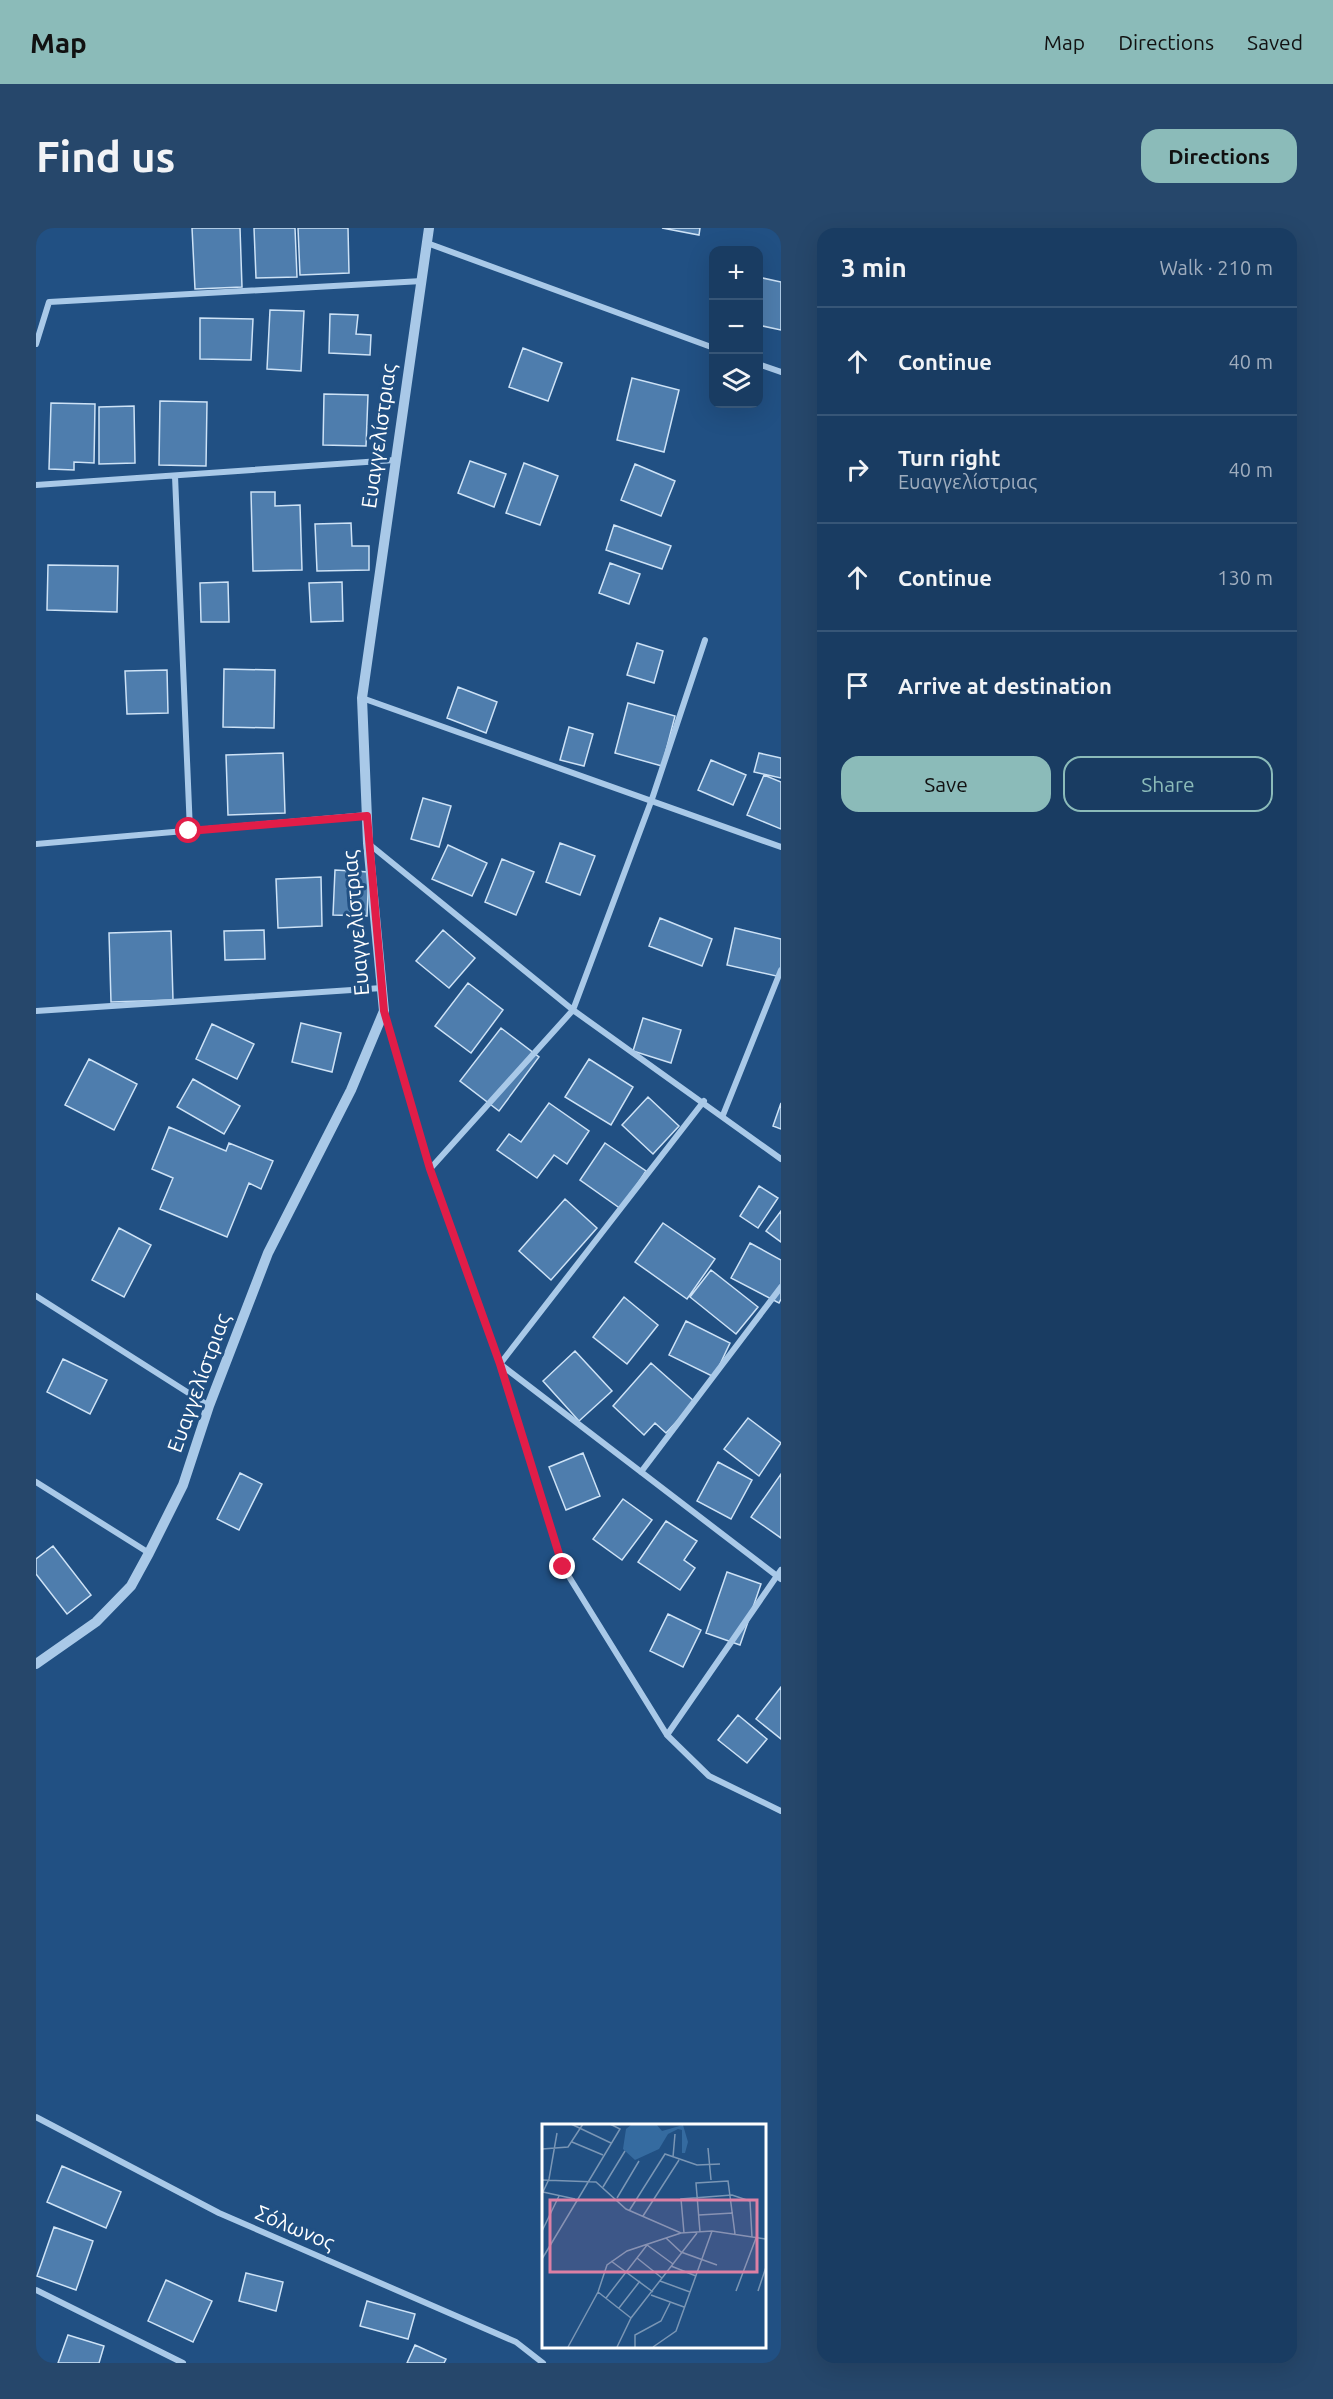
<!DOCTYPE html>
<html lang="en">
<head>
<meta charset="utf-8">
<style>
	:root { --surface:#193c62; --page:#26476b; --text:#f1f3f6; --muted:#9fadbe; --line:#375677; --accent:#8bbbb9 }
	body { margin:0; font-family:Ubuntu,sans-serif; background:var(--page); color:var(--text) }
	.controls { position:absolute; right:18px; top:18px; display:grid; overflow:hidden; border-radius:12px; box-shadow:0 6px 24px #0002 }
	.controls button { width:54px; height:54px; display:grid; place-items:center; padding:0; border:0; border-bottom:2px solid var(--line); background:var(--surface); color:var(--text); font:30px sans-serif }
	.stop { position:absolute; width:18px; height:18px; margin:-14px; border:4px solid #e11d48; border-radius:50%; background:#fff }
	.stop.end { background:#e11d48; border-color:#fff; box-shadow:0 2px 6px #0008 }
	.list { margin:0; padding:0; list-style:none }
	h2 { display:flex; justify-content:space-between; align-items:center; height:78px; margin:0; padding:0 24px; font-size:26px }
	h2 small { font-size:20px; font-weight:400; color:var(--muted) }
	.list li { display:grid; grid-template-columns:39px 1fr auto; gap:18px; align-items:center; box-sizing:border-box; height:108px; padding:0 24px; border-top:2px solid var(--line) }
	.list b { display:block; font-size:22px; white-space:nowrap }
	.list p { margin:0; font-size:20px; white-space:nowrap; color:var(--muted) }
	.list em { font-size:20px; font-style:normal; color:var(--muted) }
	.actions { display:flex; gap:12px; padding:18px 24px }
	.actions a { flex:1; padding:14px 0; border:2px solid var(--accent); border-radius:18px; text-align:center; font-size:21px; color:var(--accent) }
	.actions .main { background:var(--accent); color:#111 }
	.icon { flex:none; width:33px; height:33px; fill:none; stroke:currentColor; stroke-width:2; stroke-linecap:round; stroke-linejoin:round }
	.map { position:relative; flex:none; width:745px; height:2135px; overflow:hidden; border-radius:18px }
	header { display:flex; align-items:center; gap:36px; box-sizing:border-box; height:84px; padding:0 30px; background:var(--accent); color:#111 }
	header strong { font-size:28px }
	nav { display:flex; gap:33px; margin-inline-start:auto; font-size:21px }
	.intro { display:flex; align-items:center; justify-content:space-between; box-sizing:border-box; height:144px; padding:0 36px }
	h1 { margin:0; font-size:42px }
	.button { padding:15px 27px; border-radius:18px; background:var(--accent); color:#111; font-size:21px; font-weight:700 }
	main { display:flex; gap:36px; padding:0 36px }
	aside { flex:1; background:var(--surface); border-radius:18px; box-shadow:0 6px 24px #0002 }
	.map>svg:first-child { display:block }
	.building { fill:#4e7dad; stroke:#cde2f6; stroke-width:1.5 }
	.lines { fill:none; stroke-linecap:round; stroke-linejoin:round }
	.minor { stroke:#a9c9e8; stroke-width:6 }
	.tertiary { stroke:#a9c9e8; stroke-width:10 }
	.route { stroke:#e11d48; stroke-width:8 }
	.labels { text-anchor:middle; stroke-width:6; stroke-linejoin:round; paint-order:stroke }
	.street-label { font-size:21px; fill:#fff; stroke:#215083 }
	.inset-road { fill:none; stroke:#7a96b5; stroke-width:1.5 }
	.view { fill:#dd80a5; fill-opacity:0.15; stroke:#dd80a5; stroke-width:3 }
	.inset-edge { fill:none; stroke:#fff; stroke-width:3 }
</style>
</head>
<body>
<header>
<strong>Map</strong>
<nav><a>Map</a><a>Directions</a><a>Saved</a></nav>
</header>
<div class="intro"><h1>Find us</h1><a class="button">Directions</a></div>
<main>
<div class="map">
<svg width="745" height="2135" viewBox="0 0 745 2135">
	<rect width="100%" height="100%" fill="#215083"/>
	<path class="building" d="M 156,0 L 204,0 L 206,59 L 159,61 Z
		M 218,0 L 259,0 L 261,49 L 220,50 Z
		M 262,0 L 312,0 L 313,45 L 264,47 Z
		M 626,0 L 664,0 L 663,7 Z
		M 722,49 L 745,54 L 745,102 L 722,97 Z
		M 234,82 L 268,83 L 265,143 L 231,141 Z
		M 294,86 L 322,87 L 320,106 L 335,107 L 334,127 L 293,125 Z
		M 164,90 L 217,91 L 215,132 L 164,131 Z
		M 487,120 L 526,135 L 512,173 L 473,159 Z
		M 596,150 L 643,162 L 628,224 L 581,212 Z
		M 288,166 L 332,167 L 330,218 L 287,217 Z
		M 124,173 L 171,174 L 170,238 L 123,237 Z
		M 15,175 L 59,176 L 58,235 L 38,234 L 38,242 L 13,241 Z
		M 98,178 L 99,235 L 63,236 L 63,179 Z
		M 434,233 L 470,246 L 458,279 L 422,265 Z
		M 488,235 L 522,248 L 504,297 L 470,285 Z
		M 599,236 L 639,253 L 625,288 L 585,272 Z
		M 215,264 L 239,264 L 239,278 L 264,277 L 266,342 L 217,343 Z
		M 315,295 L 316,318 L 333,318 L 333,342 L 281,343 L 279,296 Z
		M 578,297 L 635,318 L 626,341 L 570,322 Z
		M 574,335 L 604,346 L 593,376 L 563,365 Z
		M 12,337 L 82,338 L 81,384 L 11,382 Z
		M 192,354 L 193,394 L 165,394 L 164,355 Z
		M 306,354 L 307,393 L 275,394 L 273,355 Z
		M 601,415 L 627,423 L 618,455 L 591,447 Z
		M 188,441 L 239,442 L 238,500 L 187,499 Z
		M 131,442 L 132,485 L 91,486 L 89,443 Z
		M 422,459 L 461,474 L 450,505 L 411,490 Z
		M 592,475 L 639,488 L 626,538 L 579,525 Z
		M 533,499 L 557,506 L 548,538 L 524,532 Z
		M 247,525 L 249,585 L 192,587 L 190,527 Z
		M 723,525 L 745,530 L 745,550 L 718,544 Z
		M 675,532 L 710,547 L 697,577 L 662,562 Z
		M 728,547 L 745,554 L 745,601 L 711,587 Z
		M 387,570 L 415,578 L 403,619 L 375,611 Z
		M 524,615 L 559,628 L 544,667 L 510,654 Z
		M 412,617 L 451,635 L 436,668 L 396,651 Z
		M 466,631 L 498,644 L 480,687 L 449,674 Z
		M 299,642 L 333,644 L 331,688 L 297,687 Z
		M 285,649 L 286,698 L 242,700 L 240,651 Z
		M 624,690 L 676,711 L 666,738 L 613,718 Z
		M 699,700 L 745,711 L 745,749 L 691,737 Z
		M 228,702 L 229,731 L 189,732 L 188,703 Z
		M 407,702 L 439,730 L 413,760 L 380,733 Z
		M 135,703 L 137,772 L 75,774 L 73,705 Z
		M 432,755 L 467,782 L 435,825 L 399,798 Z
		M 607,790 L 645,802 L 635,835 L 597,823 Z
		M 265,795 L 305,805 L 296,844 L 256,834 Z
		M 176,796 L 218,816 L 201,851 L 160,831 Z
		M 465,800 L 503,829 L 463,883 L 424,853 Z
		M 53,831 L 101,856 L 78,902 L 29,877 Z
		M 553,831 L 597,859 L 575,897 L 529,869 Z
		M 157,851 L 204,878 L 188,906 L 141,879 Z
		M 612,869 L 643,898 L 617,926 L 586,897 Z
		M 513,875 L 553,903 L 531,936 L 518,927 L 501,950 L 461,922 L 473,906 L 485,914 Z
		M 745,875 L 745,901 L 737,898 Z
		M 133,899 L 190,923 L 193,915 L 237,933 L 225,961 L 213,955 L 191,1009 L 124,981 L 137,950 L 116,941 Z
		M 569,915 L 610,943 L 585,981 L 544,952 Z
		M 723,958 L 742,970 L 722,1000 L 704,988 Z
		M 529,971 L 561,1000 L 515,1052 L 483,1023 Z
		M 745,983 L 745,1014 L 730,1003 Z
		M 627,995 L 679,1031 L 651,1071 L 599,1034 Z
		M 83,1000 L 115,1017 L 88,1069 L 56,1052 Z
		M 714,1015 L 745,1032 L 745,1071 L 743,1075 L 695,1050 Z
		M 675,1042 L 722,1079 L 700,1106 L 654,1069 Z
		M 588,1069 L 622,1097 L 591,1136 L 557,1109 Z
		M 650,1093 L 694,1115 L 678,1149 L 633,1127 Z
		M 539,1123 L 576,1163 L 543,1193 L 507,1153 Z
		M 27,1131 L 71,1152 L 54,1186 L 11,1164 Z
		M 615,1135 L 659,1174 L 630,1205 L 619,1195 L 608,1207 L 577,1178 Z
		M 712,1190 L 745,1215 L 723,1248 L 688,1221 Z
		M 547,1225 L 564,1268 L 530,1282 L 513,1239 Z
		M 682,1234 L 716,1252 L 695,1291 L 661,1273 Z
		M 204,1245 L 226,1256 L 203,1302 L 181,1291 Z
		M 745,1246 L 745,1310 L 715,1289 Z
		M 587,1271 L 616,1292 L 586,1332 L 557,1311 Z
		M 630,1293 L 661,1313 L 648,1332 L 659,1340 L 644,1362 L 602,1334 Z
		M 17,1318 L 55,1367 L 31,1386 L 0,1346 L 0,1331 Z
		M 691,1344 L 725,1356 L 704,1417 L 670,1405 Z
		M 632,1386 L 665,1402 L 647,1439 L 614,1423 Z
		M 745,1459 L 745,1511 L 720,1491 Z
		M 702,1487 L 731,1511 L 711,1535 L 682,1512 Z
		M 26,1938 L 85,1964 L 70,2000 L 11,1974 Z
		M 18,1999 L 57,2013 L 40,2062 L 1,2048 Z
		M 210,2045 L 247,2054 L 240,2083 L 203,2073 Z
		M 130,2052 L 176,2073 L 157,2114 L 112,2093 Z
		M 331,2073 L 379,2086 L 372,2111 L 324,2098 Z
		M 32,2107 L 68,2118 L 63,2135 L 22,2135 Z
		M 379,2117 L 410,2131 L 408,2135 L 371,2135 Z"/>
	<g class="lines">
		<path class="minor" d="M 391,15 L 678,120
			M 0,116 L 13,74 L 386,53
			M 722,136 L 745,144
			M 139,248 L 154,603
			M 0,257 L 359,232
			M 326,470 L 745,619
			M 0,616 L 331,587
			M 333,616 L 537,782 L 745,931
			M 0,783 L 346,760
			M 349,786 L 394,941 L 464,1136 L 527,1339 L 631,1507 L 673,1548 L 745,1583
			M 668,873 L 464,1136 L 745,1351
			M 687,887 L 745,742
			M 394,941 L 537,782 L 616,571 L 669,412
			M 0,1068 L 173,1178
			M 605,1244 L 745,1059
			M 0,1254 L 113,1325
			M 631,1507 L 745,1342
			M 0,1889 L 183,1985 L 480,2114 L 507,2135
			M 0,2062 L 147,2135"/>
		<path class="tertiary" d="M 0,1436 L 60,1394 L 95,1358 L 113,1325 L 147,1257 L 173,1178 L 232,1025 L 315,862 L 348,783 L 332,615 L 326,470 L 393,0"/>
	</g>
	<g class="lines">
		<path class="route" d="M 153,603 L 331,588 L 348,783 L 394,941 L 464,1136 L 527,1339"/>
	</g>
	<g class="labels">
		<g class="street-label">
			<text transform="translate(343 208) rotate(-82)" y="7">Ευαγγελίστριας</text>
			<text transform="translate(320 695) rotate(-95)" y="7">Ευαγγελίστριας</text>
			<text transform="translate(163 1155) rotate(-70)" y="7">Ευαγγελίστριας</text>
			<text transform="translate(259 2000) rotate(23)" y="7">Σόλωνος</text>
		</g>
	</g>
	<g transform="translate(506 1896)">
		<rect width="224" height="224" fill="#215083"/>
		<path d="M 114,0 L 120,7 L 141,1 L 146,18 L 143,29 L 140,29 L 140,6 L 136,5 L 126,10 L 117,25 L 93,36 L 81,25 L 84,5 L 89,1 Z" fill="#356ba0"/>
		<path class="inset-road" d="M 29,0 L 69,19M 30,18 L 61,31M 166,24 L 169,56M 0,25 L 26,23 L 41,0M 131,33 L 133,10M 0,56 L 54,58 L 84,85 L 139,109 L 170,107 L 224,115M 61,63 L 83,27M 1,68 L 33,75M 0,70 L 7,55 L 15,9M 75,74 L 97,37M 87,87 L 123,30 L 155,41 L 178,40M 157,91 L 191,89M 101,92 L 137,36M 0,107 L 17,72M 158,108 L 154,59 L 186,57 L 193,110M 142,109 L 139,75 L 190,71 L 208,77 L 210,113M 124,114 L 139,128 L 175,141M 95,134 L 120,154M 0,135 L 78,5 L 68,0M 69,137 L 111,168M 129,142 L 154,152M 118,157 L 148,168M 194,167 L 214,114M 216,167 L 224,143M 56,168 L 89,194M 109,171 L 142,183M 64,174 L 105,121 L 131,140M 77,184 L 98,157M 26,223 L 56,168 L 65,141 L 85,127 L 139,109M 75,223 L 89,194 L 155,109M 93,223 L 93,211 L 119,197 L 128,179M 111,223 L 134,207 L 170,107"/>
		<path class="view" d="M 8,76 L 215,76 L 215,148 L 8,148 Z"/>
		<rect width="224" height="224" class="inset-edge"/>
	</g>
</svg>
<div class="controls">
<button>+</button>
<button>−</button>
<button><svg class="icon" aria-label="layers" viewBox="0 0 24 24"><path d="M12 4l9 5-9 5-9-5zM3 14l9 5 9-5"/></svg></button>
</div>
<div class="stop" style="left:153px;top:603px"></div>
<div class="stop end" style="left:527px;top:1339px"></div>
</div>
<aside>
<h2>3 min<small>Walk · 210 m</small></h2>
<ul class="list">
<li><svg class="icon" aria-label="ahead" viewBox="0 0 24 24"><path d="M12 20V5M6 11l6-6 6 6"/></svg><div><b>Continue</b></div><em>40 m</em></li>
<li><svg class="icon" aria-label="right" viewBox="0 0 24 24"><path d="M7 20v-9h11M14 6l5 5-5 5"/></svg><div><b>Turn right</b><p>Ευαγγελίστριας</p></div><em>40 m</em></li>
<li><svg class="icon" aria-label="ahead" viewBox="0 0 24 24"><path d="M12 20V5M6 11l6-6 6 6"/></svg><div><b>Continue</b></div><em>130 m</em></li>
<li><svg class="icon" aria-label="arrive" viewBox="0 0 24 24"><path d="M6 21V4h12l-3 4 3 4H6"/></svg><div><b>Arrive at destination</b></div></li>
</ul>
<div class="actions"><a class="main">Save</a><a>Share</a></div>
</aside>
</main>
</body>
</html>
